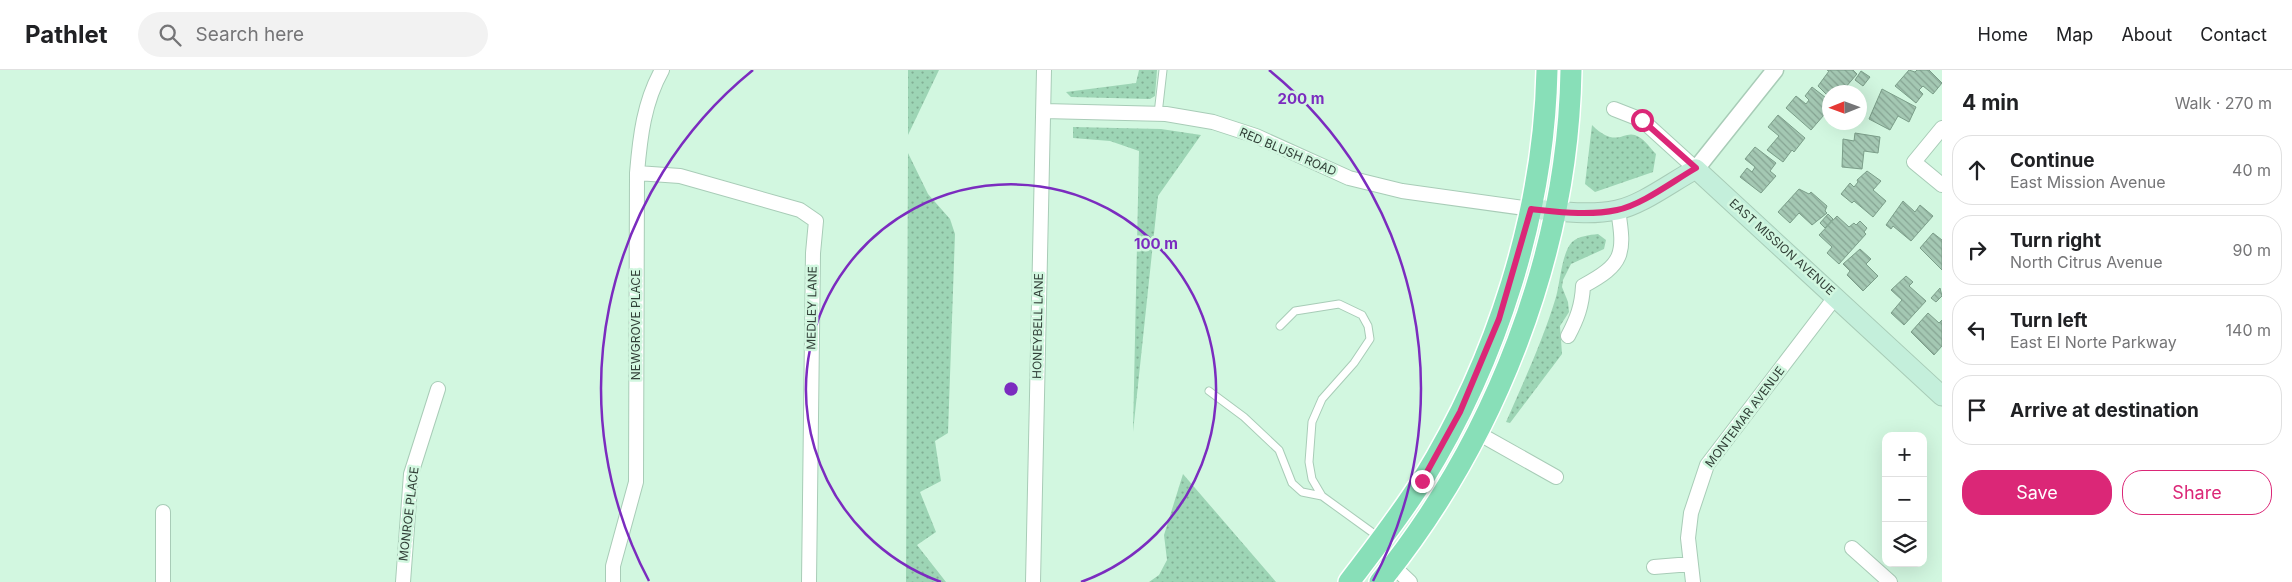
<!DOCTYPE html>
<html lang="en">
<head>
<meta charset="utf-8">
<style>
	:root { --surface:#fff; --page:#f2f2f2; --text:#202124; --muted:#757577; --line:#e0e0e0; --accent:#db2777 }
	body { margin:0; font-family:Inter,sans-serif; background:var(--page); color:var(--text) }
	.controls { position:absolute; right:15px; bottom:15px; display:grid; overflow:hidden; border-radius:10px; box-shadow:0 5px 20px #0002 }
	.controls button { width:45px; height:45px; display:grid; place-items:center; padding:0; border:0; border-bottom:1px solid var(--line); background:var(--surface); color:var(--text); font:25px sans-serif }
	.compass { position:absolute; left:1822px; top:15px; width:45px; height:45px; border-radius:50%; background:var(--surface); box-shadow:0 5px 20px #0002; rotate:269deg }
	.stop { position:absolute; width:15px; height:15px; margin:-11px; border:4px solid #db2777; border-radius:50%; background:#fff }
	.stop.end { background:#db2777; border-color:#fff; box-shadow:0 1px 5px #0008 }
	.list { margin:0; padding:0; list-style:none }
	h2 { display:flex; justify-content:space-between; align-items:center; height:65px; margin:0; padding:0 20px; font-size:21px }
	h2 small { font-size:16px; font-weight:400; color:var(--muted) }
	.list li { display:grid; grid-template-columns:32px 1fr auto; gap:15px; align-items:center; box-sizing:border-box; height:70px; margin:0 10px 10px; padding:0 10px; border:1px solid var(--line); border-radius:20px }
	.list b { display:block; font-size:19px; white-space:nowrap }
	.list p { margin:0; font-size:16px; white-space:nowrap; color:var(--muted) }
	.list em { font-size:16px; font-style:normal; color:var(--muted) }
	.actions { display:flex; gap:10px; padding:15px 20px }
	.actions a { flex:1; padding:11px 0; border:1px solid var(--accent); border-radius:20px; text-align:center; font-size:18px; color:var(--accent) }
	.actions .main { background:var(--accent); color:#fff }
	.icon { flex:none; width:28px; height:28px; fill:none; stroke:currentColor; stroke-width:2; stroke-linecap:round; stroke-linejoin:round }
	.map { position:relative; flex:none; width:1942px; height:512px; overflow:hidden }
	header { display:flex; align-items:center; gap:30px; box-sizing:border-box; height:70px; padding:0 25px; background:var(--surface); border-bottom:1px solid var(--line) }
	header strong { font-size:24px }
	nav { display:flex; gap:28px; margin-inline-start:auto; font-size:18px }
	.search { width:350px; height:45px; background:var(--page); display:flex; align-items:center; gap:12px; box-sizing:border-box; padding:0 18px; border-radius:28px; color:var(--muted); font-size:19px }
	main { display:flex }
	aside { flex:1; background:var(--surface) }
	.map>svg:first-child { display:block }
	.grass { fill:url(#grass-dots) }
	.building { fill:url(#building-back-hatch); stroke:#7b9e89 }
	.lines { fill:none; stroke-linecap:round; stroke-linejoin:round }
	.service-casing { stroke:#a8ccb7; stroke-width:9 }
	.minor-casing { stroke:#a8ccb7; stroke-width:16 }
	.tertiary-casing { stroke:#a8ccb7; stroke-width:19 }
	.secondary-casing { stroke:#a8ccb7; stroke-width:21 }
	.primary-casing { stroke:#fff; stroke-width:24 }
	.service { stroke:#fff; stroke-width:7 }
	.minor { stroke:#fff; stroke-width:14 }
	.tertiary { stroke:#fff; stroke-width:16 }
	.secondary { stroke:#c4efdb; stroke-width:19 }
	.primary { stroke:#88dfb8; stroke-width:21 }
	.route { stroke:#db2777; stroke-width:6 }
	.ring { fill:none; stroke:#7b2cbf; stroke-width:2.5 }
	.labels { text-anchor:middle; stroke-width:5; stroke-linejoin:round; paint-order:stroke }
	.street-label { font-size:12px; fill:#324038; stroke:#d2f7e0 }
	.centre { fill:#7b2cbf; stroke:#d2f7e0; stroke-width:2.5 }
	.ring-label { font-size:15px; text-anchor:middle; font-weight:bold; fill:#7b2cbf; stroke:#d2f7e0; stroke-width:5; stroke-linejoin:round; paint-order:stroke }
</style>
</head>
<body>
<header>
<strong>Pathlet</strong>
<div class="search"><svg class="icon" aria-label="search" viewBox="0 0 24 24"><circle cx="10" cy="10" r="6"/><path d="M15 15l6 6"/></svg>Search here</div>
<nav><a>Home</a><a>Map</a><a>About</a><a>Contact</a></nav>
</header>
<main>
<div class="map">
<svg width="1942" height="512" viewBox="0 0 1942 512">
	<defs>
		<pattern id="grass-dots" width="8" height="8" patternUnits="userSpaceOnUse" patternTransform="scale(1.25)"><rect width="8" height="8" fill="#9dd5b5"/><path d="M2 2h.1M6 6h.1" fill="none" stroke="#81ae94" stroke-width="1.8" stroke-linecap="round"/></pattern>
		<pattern id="building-back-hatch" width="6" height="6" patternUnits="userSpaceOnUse" patternTransform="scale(1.25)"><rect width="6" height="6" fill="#a4c8b3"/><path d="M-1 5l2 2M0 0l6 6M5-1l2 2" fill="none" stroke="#86a493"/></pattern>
	</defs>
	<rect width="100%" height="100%" fill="#d2f7e0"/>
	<path class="grass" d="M 908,0 L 939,0 L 908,65 Z
		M 1139,0 L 1157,0 L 1155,26 L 1150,29 L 1071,27 L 1066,22 L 1136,13 Z
		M 1592,55 C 1618,81 1624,57 1639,67 C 1645,70 1651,79 1656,84 L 1653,102 L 1595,122 L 1585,114 Z
		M 1073,57 L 1161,59 L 1201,65 L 1158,126 L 1133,362 L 1139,81 L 1110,71 L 1073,68 Z
		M 908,83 L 928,124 L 950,149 L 955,164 L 948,363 L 935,371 L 941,411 L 920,422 L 936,462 L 917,475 L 946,512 L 906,512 Z
		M 1598,164 L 1606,170 L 1604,179 L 1571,194 L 1563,210 L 1562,217 L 1568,232 L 1569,242 L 1560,256 L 1562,284 L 1510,353 L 1506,352 C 1524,311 1543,270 1556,227 C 1560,213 1562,182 1572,172 C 1579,166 1589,165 1598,164 Z
		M 1183,404 L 1276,512 L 1149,512 L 1159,505 L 1167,490 L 1164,465 Z"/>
	<path class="building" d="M 1827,0 L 1853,0 L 1857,4 L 1845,18 L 1843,16 L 1838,22 L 1830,22 L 1830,28 L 1818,16 L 1829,1 Z
		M 1909,0 L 1915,2 L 1917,0 L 1929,0 L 1942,13 L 1933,24 L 1923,16 L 1919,20 L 1923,24 L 1916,33 L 1895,16 Z
		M 1861,1 L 1870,7 L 1863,16 L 1855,10 Z
		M 1812,17 L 1830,31 L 1830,38 L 1811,60 L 1786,38 L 1796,26 L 1806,34 L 1809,30 L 1805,26 Z
		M 1882,19 L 1916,37 L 1909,52 L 1898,46 L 1890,60 L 1869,49 Z
		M 1778,45 L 1805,68 L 1794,82 L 1792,80 L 1783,92 L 1767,80 L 1779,66 L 1768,57 Z
		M 1855,63 L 1880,67 L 1878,83 L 1864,81 L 1862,99 L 1842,97 L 1843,69 L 1854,71 Z
		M 1755,77 L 1776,93 L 1770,101 L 1776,106 L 1761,123 L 1740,107 L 1747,98 L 1752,102 L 1755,97 L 1745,89 Z
		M 1867,101 L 1881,111 L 1873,120 L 1886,131 L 1873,147 L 1854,131 L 1852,133 L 1841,124 L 1850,113 L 1854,117 L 1858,112 L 1857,110 Z
		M 1799,119 L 1809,124 L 1811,122 L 1827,136 L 1825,141 L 1827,143 L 1812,155 L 1799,143 L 1790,153 L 1778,142 Z
		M 1903,131 L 1915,142 L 1920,135 L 1933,146 L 1911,171 L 1893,156 L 1891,159 L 1886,155 Z
		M 1828,144 L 1833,149 L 1825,158 L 1820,153 Z
		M 1837,146 L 1849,157 L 1854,153 L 1856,155 L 1860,151 L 1867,158 L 1864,162 L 1866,164 L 1839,194 L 1827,183 L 1832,177 L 1819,165 Z
		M 1933,163 L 1942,170 L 1942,200 L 1920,178 Z
		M 1860,179 L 1871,189 L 1866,194 L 1878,206 L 1863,221 L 1847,205 L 1850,201 L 1843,194 Z
		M 1906,206 L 1913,212 L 1909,216 L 1926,231 L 1904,255 L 1891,243 L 1902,230 L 1891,220 Z
		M 1940,218 L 1942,226 L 1936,232 L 1931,228 Z
		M 1928,243 L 1939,253 L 1942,250 L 1942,276 L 1934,285 L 1911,262 Z"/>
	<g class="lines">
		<g class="service-casing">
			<path id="service" d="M 1158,44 L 1163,0
				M 1280,256 L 1295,241 L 1339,234 L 1362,245 L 1368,256 L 1370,269 L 1354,293 L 1322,329 L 1312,352 L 1309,392 L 1312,409 L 1322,426
				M 1209,321 L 1244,347 L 1279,380 L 1292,413 L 1302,422 L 1322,426 L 1380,468"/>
		</g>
		<g class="minor-casing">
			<path id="minor" d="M 1614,39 L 1642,50 L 1696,99
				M 1044,41 L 1166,44 L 1213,52 L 1256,66 L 1349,108 L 1402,121 L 1531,139
				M 1942,58 L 1914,92 L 1942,115
				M 637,103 L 680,106 L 800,140 L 816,151 L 813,183 L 809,512
				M 1568,266 C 1577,249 1582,236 1583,216 C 1624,194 1625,184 1618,140
				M 1476,362 L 1556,407
				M 163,442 L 163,512
				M 1852,478 L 1890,512
				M 1393,496 L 1410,512
				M 1654,497 L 1691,494
				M 403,512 L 411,404 L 438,319
				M 613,512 L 613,496 L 636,412 L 637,103 C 640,67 644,32 662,0
				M 1033,512 L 1044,0
				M 1693,512 L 1688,468 L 1691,443 L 1707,395 L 1836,226"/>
		</g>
		<g class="tertiary-casing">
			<path id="tertiary" d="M 1696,99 L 1775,0"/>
		</g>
		<g class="secondary-casing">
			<path id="secondary" d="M 1531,139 C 1560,141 1588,146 1617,140 C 1642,135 1673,111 1696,99 L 1942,326"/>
		</g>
		<g class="primary-casing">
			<path id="primary" d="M 1349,512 C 1374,479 1400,446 1422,411 C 1497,290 1544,143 1547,0
				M 1380,512 C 1495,370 1568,184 1571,0"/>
		</g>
		<use href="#service" class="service"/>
		<use href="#minor" class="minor"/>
		<use href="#tertiary" class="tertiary"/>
		<use href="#secondary" class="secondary"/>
		<use href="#primary" class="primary"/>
	</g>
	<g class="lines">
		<path class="route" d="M 1422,411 L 1460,342 L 1499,249 L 1531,139 C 1560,142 1588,146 1617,140 C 1642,135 1673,111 1696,98 L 1642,50"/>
	</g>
	<g class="ring">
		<path d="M941 512A205 205 0 1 1 1081 512"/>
		<path d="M649 511A410 410 0 0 1 753 0M1269 0A410 410 0 0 1 1373 511"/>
	</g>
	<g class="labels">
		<g class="street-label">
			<text transform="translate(1288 82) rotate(23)" y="4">RED BLUSH ROAD</text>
			<text transform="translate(1782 177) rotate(42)" y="4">EAST MISSION AVENUE</text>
			<text transform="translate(812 238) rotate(-89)" y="4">MEDLEY LANE</text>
			<text transform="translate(636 255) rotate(-90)" y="4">NEWGROVE PLACE</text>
			<text transform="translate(1038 256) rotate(-89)" y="4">HONEYBELL LANE</text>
			<text transform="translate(1745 347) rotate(-53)" y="4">MONTEMAR AVENUE</text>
			<text transform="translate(409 444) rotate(-83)" y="4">MONROE PLACE</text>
		</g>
	</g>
	<circle cx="1011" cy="319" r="8" class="centre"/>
	<g class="ring-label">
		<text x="1301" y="34">200 m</text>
		<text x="1156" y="179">100 m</text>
	</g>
</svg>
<div class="controls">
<button>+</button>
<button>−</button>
<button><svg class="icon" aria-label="layers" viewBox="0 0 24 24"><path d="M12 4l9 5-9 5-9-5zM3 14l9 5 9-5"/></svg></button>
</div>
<svg class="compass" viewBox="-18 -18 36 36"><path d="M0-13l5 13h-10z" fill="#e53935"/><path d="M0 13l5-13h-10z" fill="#757577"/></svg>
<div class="stop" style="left:1642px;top:50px"></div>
<div class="stop end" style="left:1422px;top:411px"></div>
</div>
<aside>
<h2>4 min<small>Walk · 270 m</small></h2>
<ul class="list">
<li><svg class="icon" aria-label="ahead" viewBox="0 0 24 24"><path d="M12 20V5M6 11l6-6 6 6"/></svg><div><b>Continue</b><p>East Mission Avenue</p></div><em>40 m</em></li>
<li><svg class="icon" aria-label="right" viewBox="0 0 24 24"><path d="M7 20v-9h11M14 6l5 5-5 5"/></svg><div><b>Turn right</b><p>North Citrus Avenue</p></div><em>90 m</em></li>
<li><svg class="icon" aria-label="left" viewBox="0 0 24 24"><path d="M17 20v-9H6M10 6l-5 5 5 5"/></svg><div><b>Turn left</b><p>East El Norte Parkway</p></div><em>140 m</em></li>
<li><svg class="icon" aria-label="arrive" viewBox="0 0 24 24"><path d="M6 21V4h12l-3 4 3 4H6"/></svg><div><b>Arrive at destination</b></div></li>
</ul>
<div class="actions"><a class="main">Save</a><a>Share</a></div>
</aside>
</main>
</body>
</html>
